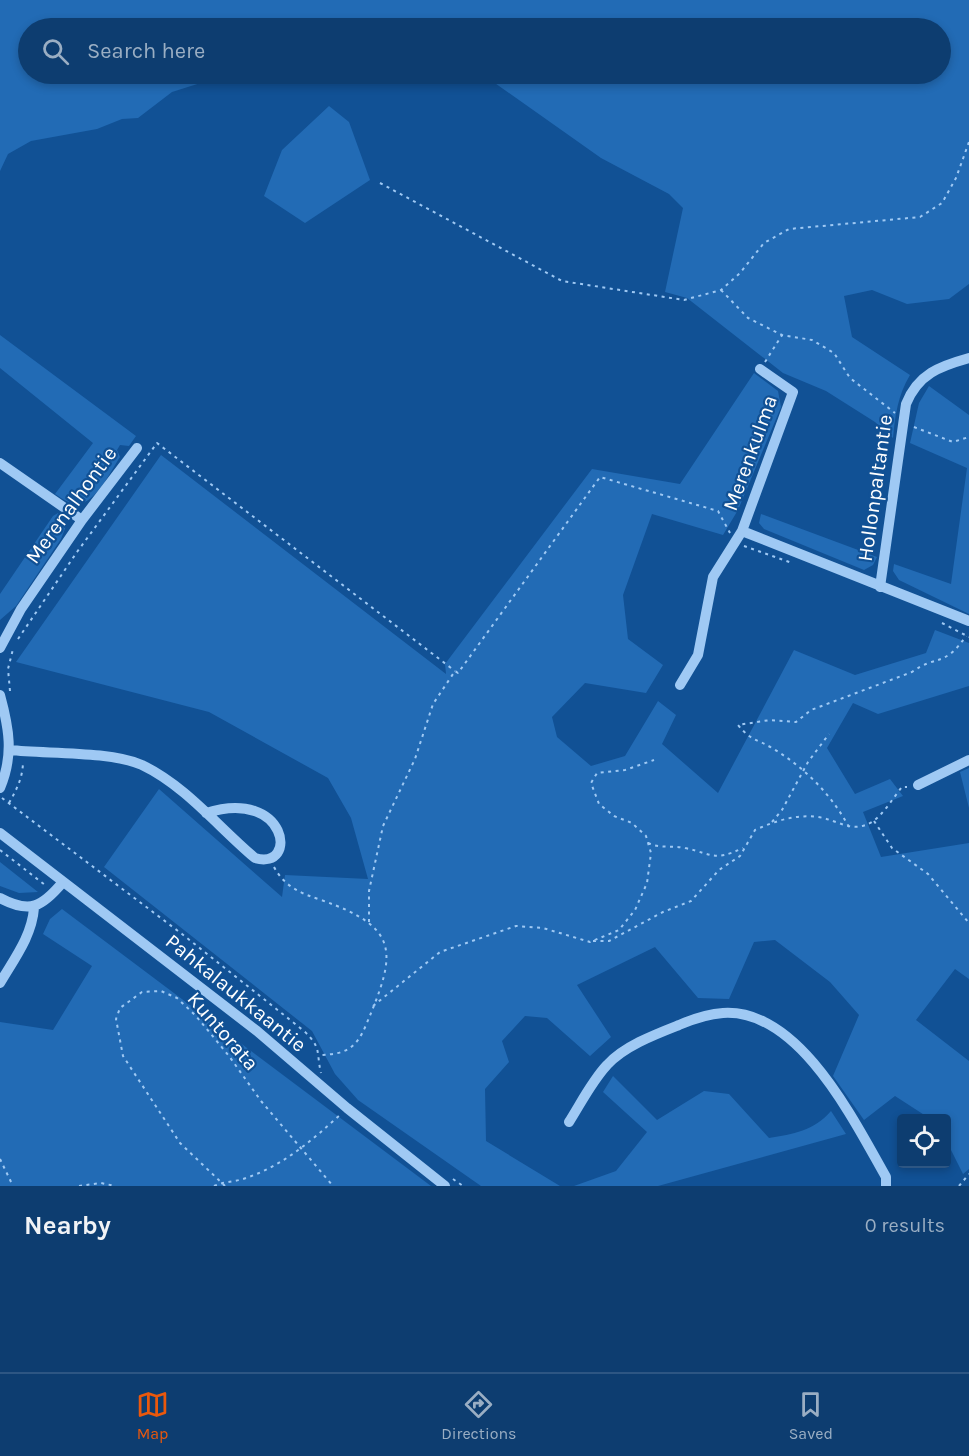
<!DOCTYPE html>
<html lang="en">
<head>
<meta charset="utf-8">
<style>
	:root { --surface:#0d3d70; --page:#164475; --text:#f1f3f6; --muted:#9aaec3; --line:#2d5683; --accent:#ea580c }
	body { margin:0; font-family:Karla,sans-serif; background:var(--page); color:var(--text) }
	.controls { position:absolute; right:18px; bottom:18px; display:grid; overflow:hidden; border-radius:6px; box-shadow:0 3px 9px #0003 }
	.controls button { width:54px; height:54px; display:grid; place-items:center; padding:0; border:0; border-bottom:2px solid var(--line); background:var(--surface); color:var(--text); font:30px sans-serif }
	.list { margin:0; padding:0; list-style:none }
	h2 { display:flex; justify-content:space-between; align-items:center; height:78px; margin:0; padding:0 24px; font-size:26px }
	h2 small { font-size:20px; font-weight:400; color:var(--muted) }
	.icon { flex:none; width:33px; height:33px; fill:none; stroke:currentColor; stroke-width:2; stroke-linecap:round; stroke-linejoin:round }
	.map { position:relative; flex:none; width:969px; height:1186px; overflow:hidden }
	.search { position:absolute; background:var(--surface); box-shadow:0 3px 9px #0003; left:18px; right:18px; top:18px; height:66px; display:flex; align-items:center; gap:15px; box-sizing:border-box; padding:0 21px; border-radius:33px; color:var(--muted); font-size:22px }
	.sheet { height:186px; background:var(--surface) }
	nav { display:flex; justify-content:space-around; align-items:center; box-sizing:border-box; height:84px; border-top:2px solid var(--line); background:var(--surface); font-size:16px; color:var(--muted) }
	nav a { display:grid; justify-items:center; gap:3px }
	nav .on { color:var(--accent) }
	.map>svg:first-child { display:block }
	.green { fill:#226bb5 }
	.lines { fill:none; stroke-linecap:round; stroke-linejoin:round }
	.path { stroke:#9fc9f4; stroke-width:2; stroke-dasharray:3 4.5; stroke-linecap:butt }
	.minor { stroke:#9fc9f4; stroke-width:10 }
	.labels { text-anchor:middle; stroke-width:4.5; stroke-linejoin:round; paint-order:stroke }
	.street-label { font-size:21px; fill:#fff; stroke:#115195 }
</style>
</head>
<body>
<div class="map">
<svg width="969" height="1186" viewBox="0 0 969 1186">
	<rect width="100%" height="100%" fill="#115195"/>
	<path class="green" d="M 0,0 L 969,0 L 969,284 L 949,299 L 907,304 L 872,290 L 844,296 L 852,337 L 910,375 C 898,395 895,415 893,438 L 875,422 L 826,391 L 783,373 L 687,298 L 665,292 L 683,208 L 669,194 L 601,158 L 482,74 L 940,74 L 940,28 L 419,28 L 402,22 L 377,28 L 28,28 L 28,74 L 229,74 L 172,92 L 138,118 L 122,119 L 97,129 L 31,141 L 8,154 L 0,171 Z
		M 329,106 L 349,122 L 370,180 L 305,223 L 264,196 L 282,150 Z
		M 0,335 L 136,436 L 129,446 L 120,445 L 117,450 L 120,457 C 110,472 93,510 72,503 C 66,502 60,497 55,494 L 93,443 L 0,368 Z
		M 754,373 L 778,391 L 781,407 L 738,510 L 723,535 L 652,514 L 623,595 L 628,639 L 663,665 L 646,693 L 585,683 L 552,717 L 557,737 L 591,766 L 625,756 L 658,701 L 676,715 L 662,744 L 718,793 L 794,650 L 855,675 L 926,653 L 935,630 L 969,643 L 969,686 L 878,714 L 853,703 L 827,748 L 855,794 L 890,779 L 903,796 L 863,812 L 881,857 L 969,843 L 969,979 L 955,969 L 916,1020 L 969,1061 L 969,1169 L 963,1174 L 947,1142 L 946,1118 L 929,1118 L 895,1096 L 864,1120 L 833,1076 L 859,1015 L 830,982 L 775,940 L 754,942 L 729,999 L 698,998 L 655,947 L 577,985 L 611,1037 L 590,1056 L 547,1018 L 525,1016 L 502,1041 L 509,1062 L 485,1089 L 486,1141 L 560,1186 L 481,1186 L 358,1100 L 335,1074 L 312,1031 L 104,867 L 159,789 L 282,897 L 285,875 L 368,879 L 351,818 L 328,778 L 209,712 L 16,662 L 161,455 L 446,674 L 445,664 L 592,469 L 680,484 Z
		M 929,386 L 969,415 L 969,614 L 899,580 L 893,571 L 894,564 L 951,584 L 967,468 L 910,443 L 919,403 Z
		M 58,513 L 66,526 L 61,539 L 16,606 L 0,620 L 0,594 L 53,516 Z
		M 761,514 L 877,557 L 873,565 L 864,570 L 764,529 L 759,523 Z
		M 969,768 L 969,808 L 960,772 Z
		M 0,862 L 38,892 L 19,893 L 0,886 Z
		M 62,909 L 431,1186 L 0,1186 L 0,1022 L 53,1030 L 92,966 L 43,934 L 50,919 Z
		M 613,1076 L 657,1120 L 704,1091 L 729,1094 L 769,1138 C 793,1134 814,1131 831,1111 L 846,1134 L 658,1186 L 574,1186 L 616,1171 L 647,1132 L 603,1092 Z"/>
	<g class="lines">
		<path class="path" d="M 380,183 L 562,281 L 684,300 L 721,290 L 740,273 L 764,243 L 789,229 L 920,217 L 942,203 L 956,178 L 969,142
			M 721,290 L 748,318 L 782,335
			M 765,362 L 782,335 L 812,340 L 834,353 L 850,378 L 895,413
			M 914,427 L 953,442 L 969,437
			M 744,546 L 792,563
			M 942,623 L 969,637
			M 18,639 L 77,552 L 157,443 L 455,671
			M 10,691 L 8,669 L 13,649
			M 2,798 L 182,934 L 304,1031 C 322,1048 316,1052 321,1073
			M 9,803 C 17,789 23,777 23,761
			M 874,821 L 892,848 L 928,874 L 969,923
			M 772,822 L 782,810 L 808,762 L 829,734
			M 849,827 C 831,794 804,767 772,748 C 757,739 751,741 738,725 L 770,720 L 796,722 L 811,710 L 912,672 C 937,654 944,668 966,636
			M 648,843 C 661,849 672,845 685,848 C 713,854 713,862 743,848
			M 0,850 L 45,885
			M 274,867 C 285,887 300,893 321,900 C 402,928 396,954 366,1025 C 356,1049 345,1054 321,1055
			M 369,922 L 369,891 L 383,826 L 415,759 L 433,704 L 455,671 L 458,673 L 600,477 L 718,511 L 730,533
			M 593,941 L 609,941 L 663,912 L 691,901 L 719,870 L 740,856 L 755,830 C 775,821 796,814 818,817 C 838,820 852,834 872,822 C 883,815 893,798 902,787 L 907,787
			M 373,1006 L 440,952 L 516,926 L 543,928 L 590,942 L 619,930 L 635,910 L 647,883 L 651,853 L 646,836 L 632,823 L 614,816 L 599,804 L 591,783 L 597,773 L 625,770 L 654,760
			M 0,1159 L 13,1186
			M 453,1179 L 463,1186
			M 79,1186 L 101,1183 L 115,1186
			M 214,1186 C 225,1181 236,1182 246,1178 C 284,1165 311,1141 340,1115
			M 225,1186 L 180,1143 L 123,1056 L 116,1019 L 120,1008 L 142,992 L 161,991 L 177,998 L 196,1016 L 229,1056 L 261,1101 L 333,1186
			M 959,1186 L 969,1174"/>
		<path class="minor" d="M 0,463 L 82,520
			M 742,531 L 969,621
			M 880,587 L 906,404 C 918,374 940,366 969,358
			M 0,648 L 21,609 L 82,520 L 137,448
			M 680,685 L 698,655 L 713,577 L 742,531 L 793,392 L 760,369
			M 0,695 C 9,728 14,755 0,788
			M 10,750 C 47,754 110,751 142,765 C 186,786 219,828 255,858 C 299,871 288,787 206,813
			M 918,785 L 969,760
			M 0,833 L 257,1031 L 347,1108 L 445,1186
			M 0,898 C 30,914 42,907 63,882
			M 0,983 C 14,959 32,936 34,908
			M 569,1122 C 581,1103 592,1081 607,1065 C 624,1046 656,1034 679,1025 C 693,1019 707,1014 723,1013 C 799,1008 854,1121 886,1177 L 886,1186"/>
	</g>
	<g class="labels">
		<g class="street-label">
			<text transform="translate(750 453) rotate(-70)" y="7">Merenkulma</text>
			<text transform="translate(875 488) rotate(-82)" y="7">Hollonpaltantie</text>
			<text transform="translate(71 505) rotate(-54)" y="7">Merenalhontie</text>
			<text transform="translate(236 993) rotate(39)" y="7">Pahkalaukkaantie</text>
			<text transform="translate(223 1031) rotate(49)" y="7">Kuntorata</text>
		</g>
	</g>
</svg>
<div class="controls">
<button><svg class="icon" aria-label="locate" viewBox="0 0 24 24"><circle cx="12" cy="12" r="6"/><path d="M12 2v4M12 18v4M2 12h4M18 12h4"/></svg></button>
</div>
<div class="search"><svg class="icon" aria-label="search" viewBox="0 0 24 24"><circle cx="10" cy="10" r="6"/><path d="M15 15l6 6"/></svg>Search here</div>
</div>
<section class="sheet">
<h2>Nearby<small>0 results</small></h2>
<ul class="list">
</ul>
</section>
<nav>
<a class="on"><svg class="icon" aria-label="map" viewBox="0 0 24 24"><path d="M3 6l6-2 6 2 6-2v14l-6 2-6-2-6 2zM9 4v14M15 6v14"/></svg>Map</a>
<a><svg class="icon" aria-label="directions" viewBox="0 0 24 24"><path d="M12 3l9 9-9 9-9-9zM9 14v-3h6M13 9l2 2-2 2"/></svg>Directions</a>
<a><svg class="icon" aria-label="saved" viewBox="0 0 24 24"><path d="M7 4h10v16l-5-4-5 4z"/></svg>Saved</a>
</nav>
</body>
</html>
